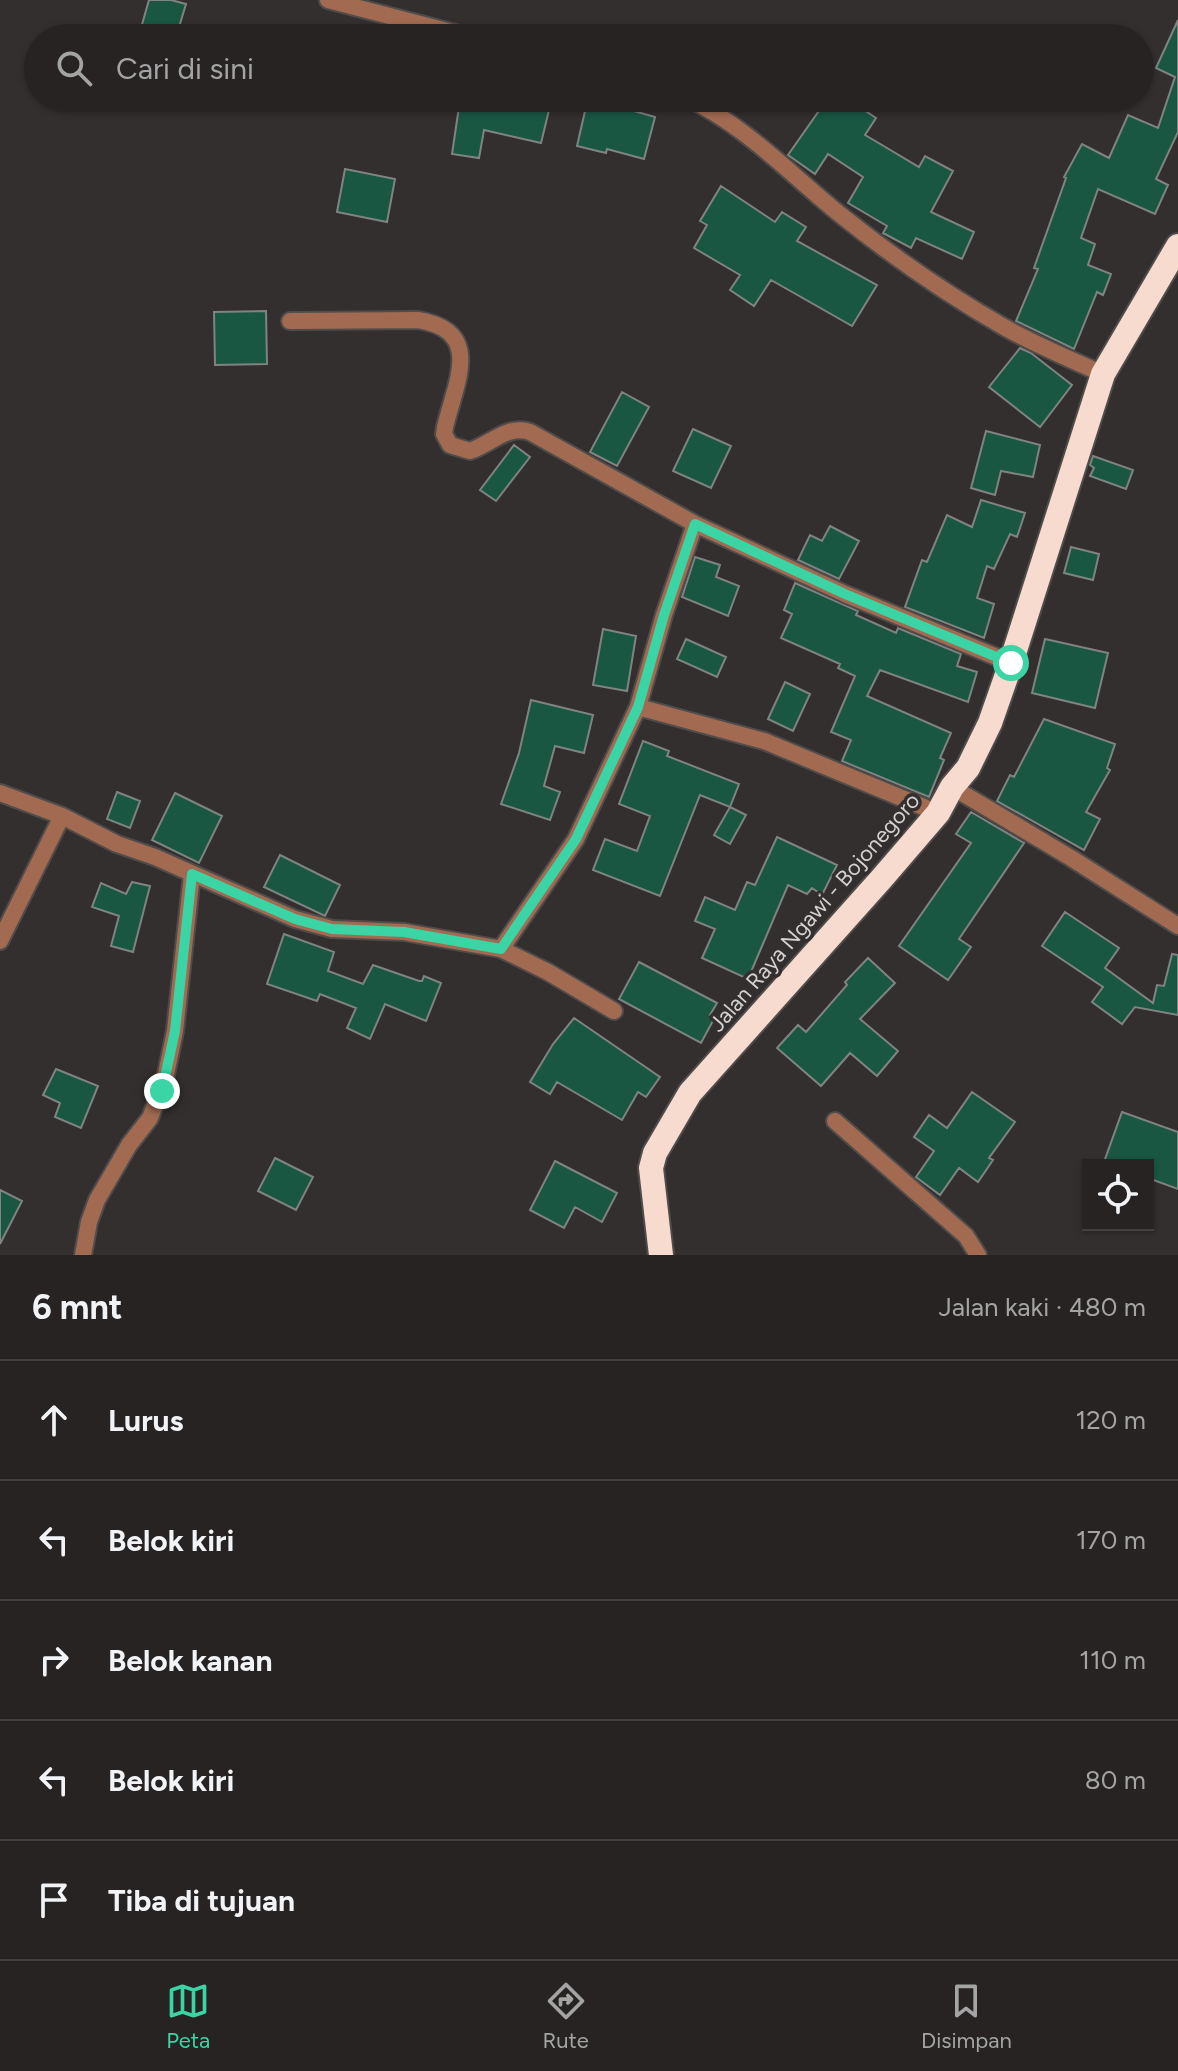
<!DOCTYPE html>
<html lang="id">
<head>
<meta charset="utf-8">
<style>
	:root { --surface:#262322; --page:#2e2b2a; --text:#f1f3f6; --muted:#a4a4a5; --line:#424040; --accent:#3ad4a5 }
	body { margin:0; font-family:Figtree,sans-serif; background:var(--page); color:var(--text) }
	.controls { position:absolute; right:24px; bottom:24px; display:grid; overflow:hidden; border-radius:0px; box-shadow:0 2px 6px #0004 }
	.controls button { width:72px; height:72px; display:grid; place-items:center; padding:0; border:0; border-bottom:2px solid var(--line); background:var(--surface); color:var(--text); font:40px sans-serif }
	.stop { position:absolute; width:24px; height:24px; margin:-18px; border:6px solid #3ad4a5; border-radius:50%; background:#fff }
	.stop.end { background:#3ad4a5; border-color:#fff; box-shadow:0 2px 8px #0008 }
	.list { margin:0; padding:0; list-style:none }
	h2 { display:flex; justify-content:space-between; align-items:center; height:104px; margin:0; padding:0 32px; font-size:34px }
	h2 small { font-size:26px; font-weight:400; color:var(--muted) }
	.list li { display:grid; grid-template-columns:52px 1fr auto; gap:24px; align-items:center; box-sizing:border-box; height:120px; padding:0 32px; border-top:2px solid var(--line) }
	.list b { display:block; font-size:30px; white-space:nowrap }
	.list em { font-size:26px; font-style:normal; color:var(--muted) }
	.icon { flex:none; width:44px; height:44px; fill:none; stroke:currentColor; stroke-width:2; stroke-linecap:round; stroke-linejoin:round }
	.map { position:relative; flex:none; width:1178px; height:1255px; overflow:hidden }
	.search { position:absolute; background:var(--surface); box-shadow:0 2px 6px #0004; left:24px; right:24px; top:24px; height:88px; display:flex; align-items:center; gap:20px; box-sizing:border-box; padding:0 28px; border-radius:44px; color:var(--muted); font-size:30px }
	.sheet { height:704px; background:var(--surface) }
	nav { display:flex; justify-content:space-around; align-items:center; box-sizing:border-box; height:112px; border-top:2px solid var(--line); background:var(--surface); font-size:22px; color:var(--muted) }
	nav a { display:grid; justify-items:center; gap:4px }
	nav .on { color:var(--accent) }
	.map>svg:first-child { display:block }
	.building { fill:#195743; stroke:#7f8381; stroke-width:2 }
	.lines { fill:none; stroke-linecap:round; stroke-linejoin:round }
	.street-casing { stroke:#504c4b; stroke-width:20 }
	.highway-casing { stroke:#504c4b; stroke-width:28 }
	.street { stroke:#a26b51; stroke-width:16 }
	.highway { stroke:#f7dbce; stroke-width:24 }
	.route { stroke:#3ad4a5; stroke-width:10 }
	.labels { text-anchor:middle; stroke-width:7; stroke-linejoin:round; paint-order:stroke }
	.street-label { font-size:22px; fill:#d4d2d1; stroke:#332f2e }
</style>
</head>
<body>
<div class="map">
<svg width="1178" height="1255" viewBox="0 0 1178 1255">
	<rect width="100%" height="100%" fill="#332f2e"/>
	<path class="building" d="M 149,0 L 171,0 L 186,4 L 176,37 L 141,28 Z
		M 1178,20 L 1178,132 L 1156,179 L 1168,185 L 1155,214 L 1098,189 L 1081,238 L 1095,244 L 1088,265 L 1111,274 L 1103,295 L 1097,292 L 1074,349 L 1016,321 L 1038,269 L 1034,268 L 1066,178 L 1064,177 L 1082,144 L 1109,158 L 1128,115 L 1158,128 L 1175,77 L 1156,68 Z
		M 472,98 L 552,98 L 541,143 L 484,130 L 479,158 L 452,154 L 460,100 L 471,102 Z
		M 588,98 L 655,117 L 644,159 L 607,149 L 606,153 L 577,146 Z
		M 828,98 L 846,98 L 876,118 L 865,135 L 882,145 L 919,167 L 925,156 L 953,171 L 931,212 L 974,232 L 962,259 L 916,238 L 911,248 L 883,233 L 887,226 L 848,203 L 863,177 L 828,154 L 815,174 L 788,155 Z
		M 345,169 L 395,179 L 387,222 L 337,212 Z
		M 721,186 L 775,222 L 782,212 L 806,227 L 797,241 L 877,285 L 852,326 L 771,280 L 754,306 L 730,290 L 740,275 L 694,248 L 707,225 L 700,221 Z
		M 266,311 L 267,364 L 215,365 L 214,312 Z
		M 1020,348 L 1031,353 L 1072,385 L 1040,427 L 989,387 Z
		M 622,392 L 649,407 L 617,466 L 590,452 Z
		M 693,429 L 731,446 L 711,488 L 673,471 Z
		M 986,431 L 1040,445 L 1033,477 L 1001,471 L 995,495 L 971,488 Z
		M 514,445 L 530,457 L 496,501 L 480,490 Z
		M 1093,456 L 1133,470 L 1126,489 L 1090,476 L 1094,468 L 1090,465 Z
		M 981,500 L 1025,513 L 1017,537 L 1010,534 L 994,569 L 987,566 L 977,598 L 994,604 L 984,638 L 905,607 L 922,560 L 927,562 L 947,515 L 972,527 Z
		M 830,526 L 859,541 L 839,579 L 798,560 L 810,535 L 822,541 Z
		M 1071,547 L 1099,554 L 1093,580 L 1064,573 Z
		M 695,557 L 720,565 L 716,577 L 739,586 L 728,616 L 682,597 Z
		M 795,583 L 858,611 L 856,615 L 896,633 L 898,628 L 961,654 L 957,666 L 977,672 L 968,702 L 880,670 L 867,696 L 951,733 L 940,758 L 944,760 L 929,797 L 842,761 L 851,740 L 831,732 L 855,676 L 838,668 L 840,664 L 781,638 L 792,614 L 784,610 Z
		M 603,629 L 636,636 L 627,691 L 593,685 Z
		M 686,639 L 726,657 L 717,677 L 677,659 Z
		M 1045,639 L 1108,653 L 1095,708 L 1032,693 Z
		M 785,682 L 810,694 L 793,731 L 768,719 Z
		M 531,700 L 593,715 L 584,753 L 555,746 L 544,786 L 560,792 L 550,820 L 501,804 L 519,753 Z
		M 1044,719 L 1115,744 L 1107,768 L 1110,770 L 1086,812 L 1100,819 L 1084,850 L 997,801 L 1010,775 L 1014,777 Z
		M 643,741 L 669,751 L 667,756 L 739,784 L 730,807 L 700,795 L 660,896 L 593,870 L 605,839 L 637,851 L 650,816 L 619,804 Z
		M 117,792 L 140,801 L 130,828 L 107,819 Z
		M 175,793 L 222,816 L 199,863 L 152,840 Z
		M 730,807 L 746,815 L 730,844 L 714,835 Z
		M 971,812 L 1024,843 L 959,939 L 971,947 L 948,980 L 899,946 L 971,843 L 956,834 Z
		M 777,837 L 837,865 L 822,895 L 812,888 L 807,894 L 788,885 L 748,979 L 702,958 L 715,929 L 695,921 L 705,897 L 735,910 L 747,882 L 755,885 Z
		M 280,855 L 340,885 L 325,916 L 264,887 Z
		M 132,882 L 150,886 L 133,952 L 111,946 L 119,916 L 92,907 L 101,883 L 126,894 Z
		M 1065,912 L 1119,948 L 1105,968 L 1153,1003 L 1157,985 L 1164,986 L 1172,954 L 1178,955 L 1178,1015 L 1135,1007 L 1122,1024 L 1092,1002 L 1103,987 L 1042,946 Z
		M 284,934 L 334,952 L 328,971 L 363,984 L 373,965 L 419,981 L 422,981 L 424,976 L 441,983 L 426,1021 L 385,1004 L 370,1039 L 347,1028 L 356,1008 L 320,994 L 317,1001 L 267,984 Z
		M 868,958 L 895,983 L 860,1019 L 898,1051 L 877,1076 L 850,1053 L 821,1086 L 777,1048 L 798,1025 L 806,1032 L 847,985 L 845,982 Z
		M 639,962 L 717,1003 L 710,1015 L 715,1017 L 701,1043 L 619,999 Z
		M 574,1018 L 660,1077 L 646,1097 L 638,1092 L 622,1120 L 557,1082 L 550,1094 L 530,1082 L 553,1044 Z
		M 56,1069 L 98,1086 L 81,1128 L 55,1117 L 60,1103 L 43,1095 Z
		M 972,1092 L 1015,1122 L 989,1158 L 993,1160 L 978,1182 L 959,1168 L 940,1195 L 916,1177 L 934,1151 L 914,1137 L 929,1115 L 947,1128 Z
		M 1122,1112 L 1178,1132 L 1178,1189 L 1148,1178 L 1148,1165 L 1112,1165 L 1104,1162 Z
		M 275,1158 L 313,1177 L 296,1210 L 258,1191 Z
		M 555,1161 L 617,1193 L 602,1222 L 575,1207 L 564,1228 L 530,1210 Z
		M 0,1190 L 22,1201 L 0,1244 Z"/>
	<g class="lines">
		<g class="street-casing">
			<path id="street" d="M 328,0 L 474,38
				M 687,98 C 746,126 791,175 842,216 C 892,256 948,295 1004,327 C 1036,345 1070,359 1103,374
				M 290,321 L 418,320 C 484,331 456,381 445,427 L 444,434 L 450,445 L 470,451 C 491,444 508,424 530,432 L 695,524 L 845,594 L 1011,663
				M 638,707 L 764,741 L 938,813
				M 952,787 L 1071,858 L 1178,926
				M 0,793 L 62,816 L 117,844 L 155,857 L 295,919 L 332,929 L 404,932 L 501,949 L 548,972 L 614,1011
				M 0,941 L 62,816
				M 501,949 L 576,839 L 638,707 L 664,615 L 695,524
				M 835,1121 L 966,1236 L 978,1255
				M 83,1255 L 89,1222 L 97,1200 L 129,1145 L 150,1118 L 165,1079 L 175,1031 L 192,874"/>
		</g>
		<g class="highway-casing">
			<path id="highway" d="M 661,1255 L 651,1168 L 655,1153 L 690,1093 L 883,877 L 938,813 L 952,787 L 968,768 L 990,723 L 1011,663 L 1103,374 L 1178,246"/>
		</g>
		<use href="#street" class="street"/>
		<use href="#highway" class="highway"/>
	</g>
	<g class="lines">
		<path class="route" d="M 162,1091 L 175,1031 L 192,874 L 295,919 L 332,929 L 404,932 L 501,949 L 576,839 L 638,707 L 664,615 L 695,524 L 845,594 L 1011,663"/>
	</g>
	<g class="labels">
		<g class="street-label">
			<text transform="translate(814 912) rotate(-49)" y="8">Jalan Raya Ngawi - Bojonegoro</text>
		</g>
	</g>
</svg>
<div class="controls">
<button><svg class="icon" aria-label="locate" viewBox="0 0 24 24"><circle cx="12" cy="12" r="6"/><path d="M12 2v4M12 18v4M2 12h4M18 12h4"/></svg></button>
</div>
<div class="stop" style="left:1011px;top:663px"></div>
<div class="stop end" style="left:162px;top:1091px"></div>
<div class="search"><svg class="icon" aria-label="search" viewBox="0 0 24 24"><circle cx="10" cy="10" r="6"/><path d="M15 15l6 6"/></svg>Cari di sini</div>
</div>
<section class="sheet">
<h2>6 mnt<small>Jalan kaki · 480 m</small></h2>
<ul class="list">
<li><svg class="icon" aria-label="ahead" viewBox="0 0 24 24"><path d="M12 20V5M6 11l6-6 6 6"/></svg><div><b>Lurus</b></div><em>120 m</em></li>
<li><svg class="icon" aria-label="left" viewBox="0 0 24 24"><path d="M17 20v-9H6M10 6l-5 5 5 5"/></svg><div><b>Belok kiri</b></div><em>170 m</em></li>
<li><svg class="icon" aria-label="right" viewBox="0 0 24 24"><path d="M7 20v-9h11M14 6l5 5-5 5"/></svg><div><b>Belok kanan</b></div><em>110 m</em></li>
<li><svg class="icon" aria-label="left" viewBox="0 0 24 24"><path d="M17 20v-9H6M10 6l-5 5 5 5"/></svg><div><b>Belok kiri</b></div><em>80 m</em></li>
<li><svg class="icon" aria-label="arrive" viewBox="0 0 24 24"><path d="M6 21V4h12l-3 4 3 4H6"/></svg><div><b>Tiba di tujuan</b></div></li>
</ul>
</section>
<nav>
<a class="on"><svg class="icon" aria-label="map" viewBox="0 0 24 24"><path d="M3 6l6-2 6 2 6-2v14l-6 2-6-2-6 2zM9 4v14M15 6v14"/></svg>Peta</a>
<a><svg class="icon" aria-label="directions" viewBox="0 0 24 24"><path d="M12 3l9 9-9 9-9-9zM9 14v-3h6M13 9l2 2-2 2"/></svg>Rute</a>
<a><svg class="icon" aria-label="saved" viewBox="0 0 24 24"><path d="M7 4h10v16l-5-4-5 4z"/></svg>Disimpan</a>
</nav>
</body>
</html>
